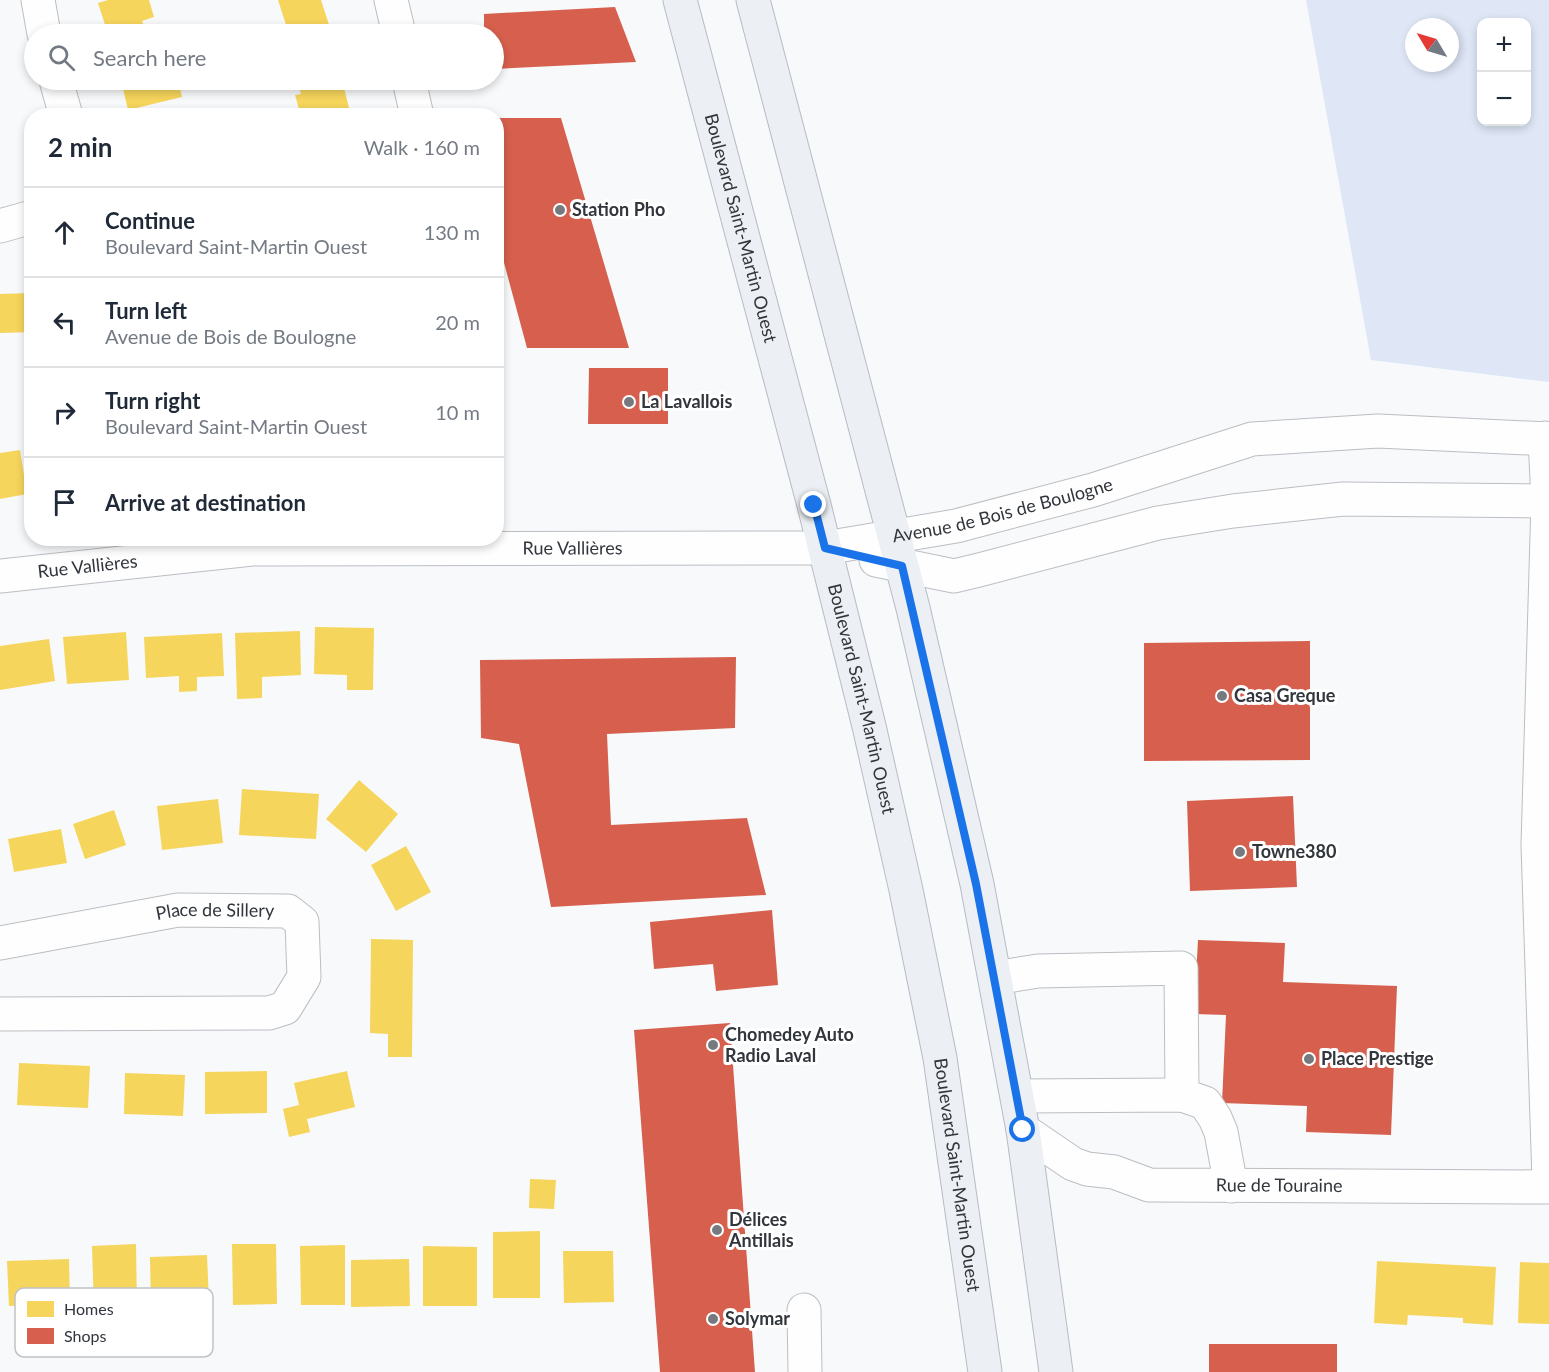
<!DOCTYPE html>
<html lang="en">
<head>
<meta charset="utf-8">
<style>
	:root { --surface:#fff; --page:#f2f2f3; --text:#1f2937; --muted:#747a83; --line:#e0e1e3 }
	body { margin:0; font-family:Lato,sans-serif; background:var(--page); color:var(--text) }
	.controls { position:absolute; right:18px; top:18px; display:grid; overflow:hidden; border-radius:12px; box-shadow:0 3px 9px #0003 }
	.controls button { width:54px; height:54px; display:grid; place-items:center; padding:0; border:0; border-bottom:2px solid var(--line); background:var(--surface); color:var(--text); font:30px sans-serif }
	.compass { position:absolute; left:1405px; top:18px; width:54px; height:54px; border-radius:50%; background:var(--surface); box-shadow:0 3px 9px #0003; rotate:308deg }
	.stop { position:absolute; width:18px; height:18px; margin:-14px; border:4px solid #1a73e8; border-radius:50%; background:#fff }
	.stop.end { background:#1a73e8; border-color:#fff; box-shadow:0 2px 6px #0008 }
	.list { margin:0; padding:0; list-style:none }
	h2 { display:flex; justify-content:space-between; align-items:center; height:78px; margin:0; padding:0 24px; font-size:26px }
	h2 small { font-size:20px; font-weight:400; color:var(--muted) }
	.list li { display:grid; grid-template-columns:39px 1fr auto; gap:18px; align-items:center; box-sizing:border-box; height:90px; padding:0 24px; border-top:2px solid var(--line) }
	.list b { display:block; font-size:22px; white-space:nowrap }
	.list p { margin:0; font-size:20px; white-space:nowrap; color:var(--muted) }
	.list em { font-size:20px; font-style:normal; color:var(--muted) }
	.icon { flex:none; width:33px; height:33px; fill:none; stroke:currentColor; stroke-width:2; stroke-linecap:round; stroke-linejoin:round }
	.map { position:relative; flex:none; width:1549px; height:1372px; overflow:hidden }
	.search { position:absolute; background:var(--surface); box-shadow:0 3px 9px #0003; left:24px; top:24px; width:480px; height:66px; display:flex; align-items:center; gap:15px; box-sizing:border-box; padding:0 21px; border-radius:33px; color:var(--muted); font-size:22px }
	.panel { position:absolute; background:var(--surface); box-shadow:0 3px 9px #0003; left:24px; top:108px; width:480px; height:438px; border-radius:24px }
	.map>svg:first-child { display:block }
	.green { fill:#dfe7f7; fill-rule:evenodd }
	.homes { fill:#f6d55c }
	.shops { fill:#d6604d }
	.lines { fill:none; stroke-linecap:round; stroke-linejoin:round }
	.minor-casing { stroke:#bbbec2; stroke-width:35 }
	.major-casing { stroke:#b6bbc5; stroke-width:35 }
	.minor { stroke:#fefefe; stroke-width:33 }
	.major { stroke:#eceff4; stroke-width:33 }
	.route { stroke:#1a73e8; stroke-width:8 }
	.poi-dot { fill:#767a7f; stroke:#fff; stroke-width:2 }
	.labels { text-anchor:middle; stroke-width:6; stroke-linejoin:round; paint-order:stroke }
	.poi-label { font-size:18px; font-weight:bold; fill:#31353c; stroke:#fff; text-anchor:start }
	.street-label { font-size:18px; fill:#31353c; stroke:#fff }
	.key { fill:#fff; stroke:#c1c2c4; stroke-width:1.5 }
	.key-label { font-size:16px; fill:#31353c }
</style>
</head>
<body>
<div class="map">
<svg width="1549" height="1372" viewBox="0 0 1549 1372">
	<rect width="100%" height="100%" fill="#f7f9fb"/>
	<path class="green" d="M 1306,0 L 1549,0 L 1549,382 L 1371,360 ZM 1482,22 L 1526,22 L 1526,122 L 1482,122 ZM 1414,27 L 1450,27 L 1450,63 L 1414,63 Z"/>
	<path class="homes" d="M 108,0 L 149,0 L 154,17 L 142,21 L 147,34 L 108,34 L 98,3 Z
		M 278,0 L 321,0 L 332,34 L 289,34 Z
		M 121,80 L 178,80 L 182,97 L 128,110 Z
		M 297,80 L 342,80 L 351,116 L 301,116 L 295,95 L 301,94 Z
		M 32,293 L 32,332 L 0,333 L 0,294 Z
		M 20,450 L 27,494 L 0,499 L 0,453 Z
		M 315,627 L 374,628 L 373,690 L 347,690 L 347,675 L 314,674 Z
		M 300,631 L 301,675 L 262,677 L 262,698 L 237,699 L 235,633 Z
		M 126,632 L 129,680 L 67,684 L 63,637 Z
		M 222,633 L 224,676 L 197,677 L 197,691 L 179,692 L 179,676 L 146,678 L 144,637 Z
		M 49,639 L 55,681 L 0,690 L 0,646 Z
		M 359,780 L 398,814 L 366,852 L 326,819 Z
		M 242,789 L 319,794 L 316,839 L 239,835 Z
		M 218,799 L 223,843 L 162,850 L 157,806 Z
		M 114,810 L 126,845 L 85,859 L 73,824 Z
		M 61,829 L 67,863 L 14,872 L 8,839 Z
		M 406,846 L 431,892 L 396,911 L 371,865 Z
		M 371,939 L 413,940 L 412,1057 L 388,1057 L 388,1034 L 370,1033 Z
		M 19,1063 L 90,1066 L 88,1108 L 17,1105 Z
		M 267,1071 L 267,1113 L 205,1114 L 205,1072 Z
		M 347,1071 L 355,1107 L 307,1119 L 310,1132 L 289,1137 L 283,1109 L 299,1105 L 294,1083 Z
		M 125,1073 L 185,1075 L 183,1116 L 124,1114 Z
		M 530,1179 L 556,1180 L 554,1209 L 529,1208 Z
		M 540,1231 L 540,1298 L 493,1298 L 493,1232 Z
		M 136,1244 L 137,1307 L 94,1308 L 92,1246 Z
		M 232,1244 L 276,1244 L 277,1304 L 233,1305 Z
		M 345,1245 L 345,1305 L 301,1305 L 300,1246 Z
		M 423,1246 L 477,1247 L 477,1306 L 423,1306 Z
		M 563,1251 L 613,1251 L 614,1302 L 564,1303 Z
		M 207,1255 L 209,1302 L 151,1304 L 150,1257 Z
		M 69,1259 L 70,1303 L 9,1306 L 7,1261 Z
		M 409,1259 L 410,1306 L 351,1307 L 351,1260 Z
		M 1377,1261 L 1496,1267 L 1493,1325 L 1463,1323 L 1463,1318 L 1408,1315 L 1407,1325 L 1374,1323 Z
		M 1520,1262 L 1549,1263 L 1549,1324 L 1518,1323 Z"/>
	<path class="shops" d="M 615,7 L 636,62 L 494,69 L 494,34 L 484,34 L 484,14 Z
		M 496,118 L 561,118 L 629,348 L 527,348 L 496,233 Z
		M 589,368 L 668,368 L 668,424 L 588,424 Z
		M 1310,641 L 1310,760 L 1144,761 L 1144,643 Z
		M 736,657 L 735,728 L 607,734 L 611,825 L 747,818 L 766,895 L 551,907 L 519,744 L 481,738 L 480,660 Z
		M 1293,796 L 1297,887 L 1190,891 L 1187,801 Z
		M 772,910 L 778,985 L 716,991 L 713,964 L 654,969 L 650,922 Z
		M 1198,940 L 1285,943 L 1283,982 L 1397,986 L 1391,1135 L 1306,1132 L 1307,1106 L 1222,1103 L 1226,1015 L 1194,1014 Z
		M 730,1023 L 755,1372 L 660,1372 L 634,1030 Z
		M 1209,1344 L 1337,1344 L 1337,1372 L 1209,1372 Z"/>
	<g class="lines">
		<g class="minor-casing">
			<g id="minor">
				<path d="M 38,0 L 44,34"/>
				<path d="M 391,0 L 399,34"/>
				<path d="M 56,80 L 66,116"/>
				<path d="M 409,80 L 417,116"/>
				<path d="M 0,226 L 32,217"/>
				<path d="M 1545,438 L 1548,501 L 1538,845 L 1549,1181"/>
				<path d="M 876,560 L 954,576 L 979,570 L 1158,523 L 1233,511 L 1343,499 L 1549,501"/>
				<path id="s1" d="M 0,576 L 252,549 L 825,548 L 956,526 L 1093,490 L 1252,439 L 1378,431 L 1549,439"/>
				<path id="s2" d="M 0,943 L 178,910 L 288,911 L 302,922 L 304,977 L 285,1008 L 269,1013 L 0,1014"/>
				<path d="M 995,978 L 1038,971 L 1181,968 L 1182,1095"/>
				<path d="M 1018,1096 L 1182,1095 L 1205,1103 L 1215,1118 L 1221,1132 L 1231,1186"/>
				<path id="s3" d="M 1023,1130 L 1073,1164 L 1087,1169 L 1114,1172 L 1149,1185 L 1549,1187"/>
				<path d="M 804,1310 L 805,1372"/>
			</g>
		</g>
		<g class="major-casing">
			<g id="major">
				<path id="s4" d="M 680,0 L 814,505 L 869,726 L 906,890 L 940,1058 L 985,1372"/>
				<path d="M 753,0 L 913,608 L 977,884 L 1023,1130 L 1056,1372"/>
			</g>
		</g>
		<use href="#minor" class="minor"/>
		<use href="#major" class="major"/>
	</g>
	<g class="lines">
		<path class="route" d="M 814,505 L 825,548 L 902,566 L 976,884 L 1023,1130"/>
	</g>
	<g class="poi-dot">
		<circle cx="560" cy="210" r="6"/>
		<circle cx="629" cy="402" r="6"/>
		<circle cx="1222" cy="696" r="6"/>
		<circle cx="1240" cy="852" r="6"/>
		<circle cx="713" cy="1045" r="6"/>
		<circle cx="1309" cy="1059" r="6"/>
		<circle cx="717" cy="1230" r="6"/>
		<circle cx="713" cy="1319" r="6"/>
	</g>
	<g class="labels">
		<g class="poi-label">
			<text x="572" y="216">Station Pho</text>
			<text x="641" y="408">La Lavallois</text>
			<text x="1234" y="702">Casa Greque</text>
			<text x="1252" y="858">Towne380</text>
			<text x="725" y="1041">Chomedey Auto<tspan x="725" dy="21">Radio Laval</tspan></text>
			<text x="1321" y="1065">Place Prestige</text>
			<text x="729" y="1226">Délices<tspan x="729" dy="21">Antillais</tspan></text>
			<text x="725" y="1325">Solymar</text>
		</g>
		<g class="street-label">
			<text dy="6" stroke="none"><textPath href="#s4" startOffset="236">Boulevard Saint-Martin Ouest</textPath></text>
			<text dy="6" stroke="none"><textPath href="#s1" startOffset="1008">Avenue de Bois de Boulogne</textPath></text>
			<text dy="6" stroke="none"><textPath href="#s1" startOffset="574">Rue Vallières</textPath></text>
			<text dy="6" stroke="none"><textPath href="#s1" startOffset="88">Rue Vallières</textPath></text>
			<text dy="6" stroke="none"><textPath href="#s4" startOffset="722">Boulevard Saint-Martin Ouest</textPath></text>
			<text dy="6" stroke="none"><textPath href="#s2" startOffset="218">Place de Sillery</textPath></text>
			<text dy="6" stroke="none"><textPath href="#s4" startOffset="1208">Boulevard Saint-Martin Ouest</textPath></text>
			<text dy="6" stroke="none"><textPath href="#s3" startOffset="270">Rue de Touraine</textPath></text>
		</g>
	</g>
	<rect x="15" y="1288" width="198" height="69" rx="9" class="key"/>
	<rect x="27" y="1301" width="27" height="16" fill="#f6d55c"/>
	<rect x="27" y="1328" width="27" height="16" fill="#d6604d"/>
	<g class="key-label">
		<text x="64" y="1315">Homes</text>
		<text x="64" y="1342">Shops</text>
	</g>
</svg>
<div class="controls">
<button>+</button>
<button>−</button>
</div>
<svg class="compass" viewBox="-18 -18 36 36"><path d="M0-13l5 13h-10z" fill="#e53935"/><path d="M0 13l5-13h-10z" fill="#747a83"/></svg>
<div class="stop" style="left:1023px;top:1130px"></div>
<div class="stop end" style="left:814px;top:505px"></div>
<div class="search"><svg class="icon" aria-label="search" viewBox="0 0 24 24"><circle cx="10" cy="10" r="6"/><path d="M15 15l6 6"/></svg>Search here</div>
<section class="panel">
<h2>2 min<small>Walk · 160 m</small></h2>
<ul class="list">
<li><svg class="icon" aria-label="ahead" viewBox="0 0 24 24"><path d="M12 20V5M6 11l6-6 6 6"/></svg><div><b>Continue</b><p>Boulevard Saint-Martin Ouest</p></div><em>130 m</em></li>
<li><svg class="icon" aria-label="left" viewBox="0 0 24 24"><path d="M17 20v-9H6M10 6l-5 5 5 5"/></svg><div><b>Turn left</b><p>Avenue de Bois de Boulogne</p></div><em>20 m</em></li>
<li><svg class="icon" aria-label="right" viewBox="0 0 24 24"><path d="M7 20v-9h11M14 6l5 5-5 5"/></svg><div><b>Turn right</b><p>Boulevard Saint-Martin Ouest</p></div><em>10 m</em></li>
<li><svg class="icon" aria-label="arrive" viewBox="0 0 24 24"><path d="M6 21V4h12l-3 4 3 4H6"/></svg><div><b>Arrive at destination</b></div></li>
</ul>
</section>
</div>
</body>
</html>
